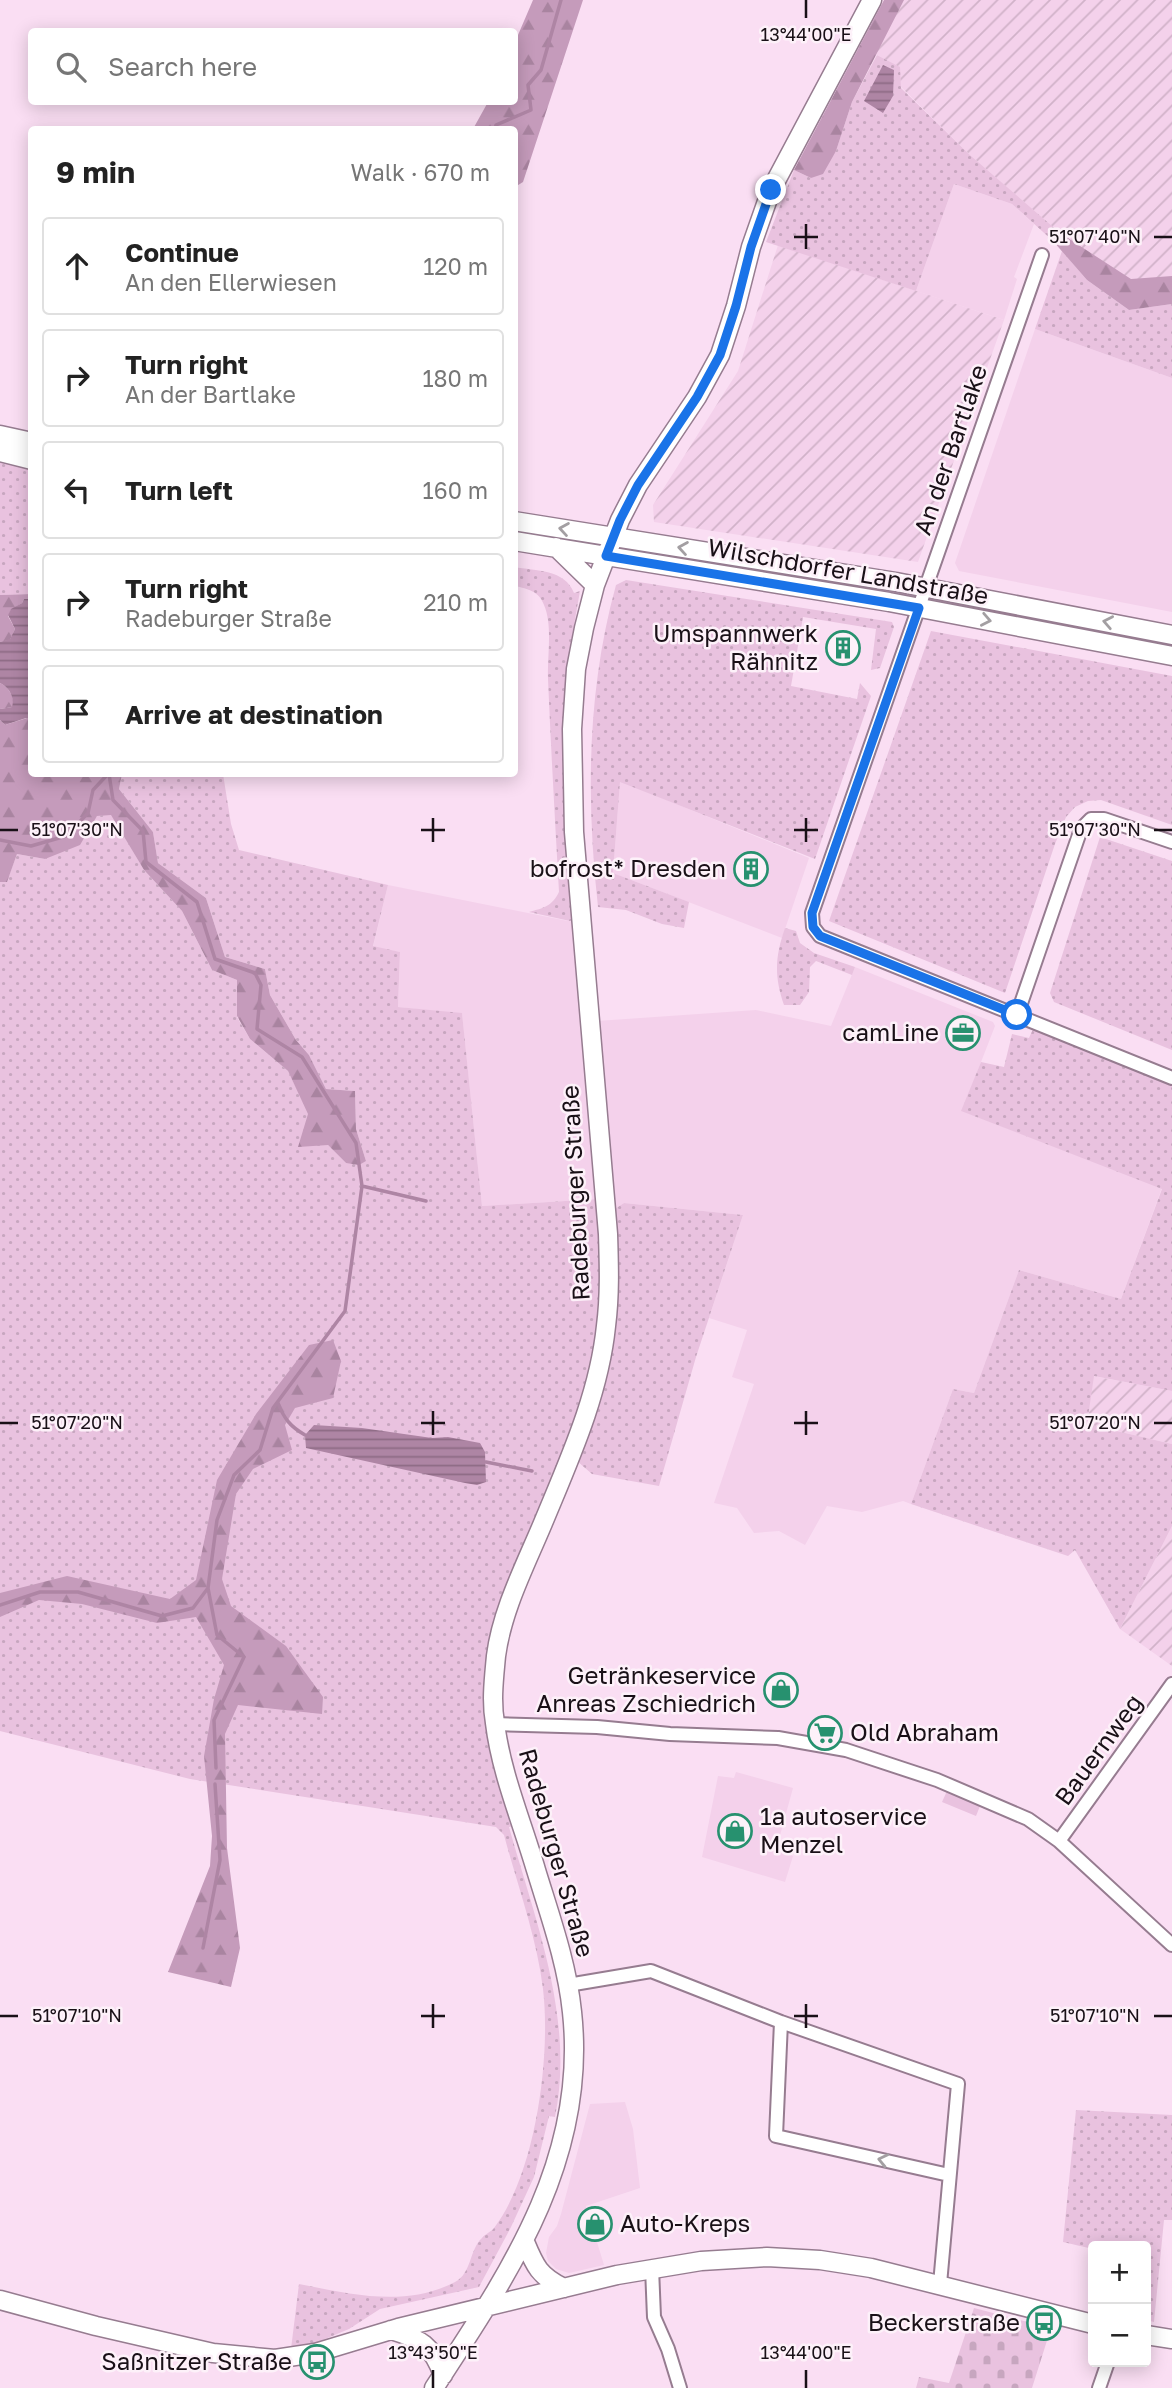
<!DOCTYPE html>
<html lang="en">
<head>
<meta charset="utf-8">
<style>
	:root { --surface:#fff; --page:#f2f2f2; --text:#222; --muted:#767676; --line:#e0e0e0 }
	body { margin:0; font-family:"Golos Text",sans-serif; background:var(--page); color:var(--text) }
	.controls { position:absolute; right:21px; bottom:21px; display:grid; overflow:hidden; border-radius:7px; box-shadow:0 4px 18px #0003 }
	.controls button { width:63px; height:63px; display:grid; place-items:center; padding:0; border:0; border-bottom:2px solid var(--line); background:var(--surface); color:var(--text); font:35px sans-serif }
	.stop { position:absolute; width:21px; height:21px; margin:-16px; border:5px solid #1a73e8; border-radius:50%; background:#fff }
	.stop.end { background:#1a73e8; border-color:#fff; box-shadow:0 2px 7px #0008 }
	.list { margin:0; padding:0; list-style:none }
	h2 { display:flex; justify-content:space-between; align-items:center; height:91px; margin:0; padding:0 28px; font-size:30px }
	h2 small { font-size:23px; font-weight:400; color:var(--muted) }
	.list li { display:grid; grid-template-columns:46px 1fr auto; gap:21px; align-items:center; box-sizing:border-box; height:98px; margin:0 14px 14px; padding:0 14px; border:2px solid var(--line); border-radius:7px }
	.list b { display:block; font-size:26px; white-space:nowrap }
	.list p { margin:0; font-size:23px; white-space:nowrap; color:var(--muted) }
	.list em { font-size:23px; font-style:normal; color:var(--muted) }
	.icon { flex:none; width:38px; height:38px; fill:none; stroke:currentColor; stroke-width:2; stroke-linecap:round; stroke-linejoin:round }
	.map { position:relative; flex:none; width:1172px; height:2388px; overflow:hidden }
	.search { position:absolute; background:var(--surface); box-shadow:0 4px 18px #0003; left:28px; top:28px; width:490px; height:77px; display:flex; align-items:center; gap:18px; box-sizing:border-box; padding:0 24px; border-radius:7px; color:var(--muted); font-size:26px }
	.panel { position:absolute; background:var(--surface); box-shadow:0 4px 18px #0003; left:28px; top:126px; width:490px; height:651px; border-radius:7px }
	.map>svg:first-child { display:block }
	.built { fill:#f4d1eb }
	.industrial { fill:url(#industrial-furrows) }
	.grass { fill:url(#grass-dots) }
	.forest { fill:url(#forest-firs) }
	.cemetery { fill:url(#cemetery-stones) }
	.park { fill:#e9c2df }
	.water { fill:url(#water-rules) }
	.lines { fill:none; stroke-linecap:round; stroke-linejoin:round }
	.stream { stroke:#ae85a4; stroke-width:3.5 }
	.street-casing { stroke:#967c90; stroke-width:16 }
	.secondary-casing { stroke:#967c90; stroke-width:21 }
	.street { stroke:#fff; stroke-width:12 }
	.secondary { stroke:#fff; stroke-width:18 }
	.oneway { stroke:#a39fa2 }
	.route { stroke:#1a73e8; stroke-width:9 }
	.ticks { fill:none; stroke:#191017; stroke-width:2.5 }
	.labels { text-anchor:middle; stroke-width:5; stroke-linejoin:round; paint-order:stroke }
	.street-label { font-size:24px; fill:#191017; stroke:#fdf1f9 }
	.poi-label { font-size:24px; fill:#191017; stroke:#fdf1f9; text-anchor:end }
	.ticks-label { font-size:18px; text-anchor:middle; fill:#191017; stroke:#fdf1f9; stroke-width:5; stroke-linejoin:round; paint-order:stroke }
</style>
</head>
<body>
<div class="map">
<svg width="1172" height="2388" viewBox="0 0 1172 2388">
	<defs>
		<pattern id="industrial-furrows" width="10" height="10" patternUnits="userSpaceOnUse" patternTransform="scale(1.75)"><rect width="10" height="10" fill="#f4d1eb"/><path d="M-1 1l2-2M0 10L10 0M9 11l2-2" fill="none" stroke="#d1b2c9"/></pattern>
		<pattern id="grass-dots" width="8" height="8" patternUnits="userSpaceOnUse" patternTransform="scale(1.75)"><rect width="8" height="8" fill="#e9c2df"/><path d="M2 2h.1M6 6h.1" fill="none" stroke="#c7a6bf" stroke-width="1.8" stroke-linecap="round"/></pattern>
		<pattern id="forest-firs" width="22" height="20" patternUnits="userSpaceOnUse" patternTransform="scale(1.75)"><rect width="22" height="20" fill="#c59bbb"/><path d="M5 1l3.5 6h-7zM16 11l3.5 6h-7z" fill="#a984a0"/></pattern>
		<pattern id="cemetery-stones" width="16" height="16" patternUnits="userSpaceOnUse" patternTransform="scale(1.75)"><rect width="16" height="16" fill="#e9c2df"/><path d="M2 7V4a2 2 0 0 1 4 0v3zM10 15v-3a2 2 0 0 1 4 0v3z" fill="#c7a6bf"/></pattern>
		<pattern id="water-rules" width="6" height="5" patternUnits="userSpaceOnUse" patternTransform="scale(1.75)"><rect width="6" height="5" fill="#ae85a4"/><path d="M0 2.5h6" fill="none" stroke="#8d6b85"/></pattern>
	</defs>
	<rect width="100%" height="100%" fill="#fadef3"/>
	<path class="built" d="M 954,184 L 1012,204 L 1034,224 L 1014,277 L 1017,279 L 1004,320 L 916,291 Z
		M 1035,329 L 1172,378 L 1172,612 L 959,571 L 955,563 Z
		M 620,781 L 809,858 L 782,938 L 613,873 Z
		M 388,885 L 568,921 L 575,919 L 598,1199 L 482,1206 L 462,1014 L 398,1007 L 400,952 L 373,947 Z
		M 855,967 L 993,1022 L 995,1026 L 962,1111 L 1162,1188 L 1121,1299 L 1019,1270 L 974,1393 L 953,1389 L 911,1504 L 903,1501 L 862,1512 L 827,1506 L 805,1545 L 779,1531 L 754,1533 L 737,1508 L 714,1503 L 754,1384 L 732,1377 L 747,1330 L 709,1318 L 743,1215 L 624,1203 L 613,1210 L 597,1021 L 756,1010 L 831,1026 Z
		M 736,1772 L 793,1788 L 776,1850 L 793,1856 L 785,1882 L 702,1857 L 718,1776 L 734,1778 Z
		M 625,2102 L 633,2129 L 640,2188 L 586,2206 L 604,2265 L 569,2273 L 556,2269 L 548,2261 L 546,2253 L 549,2237 L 557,2226 L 561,2214 L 590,2104 Z"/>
	<path class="industrial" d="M 895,0 L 1172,0 L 1172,283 L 1129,293 L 970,155 L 901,87 L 899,67 L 870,51 Z
		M 778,245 L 1004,320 L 918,562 L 654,522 L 653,505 L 738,371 Z
		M 1093,1376 L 1172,1391 L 1172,1444 L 1087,1424 Z
		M 1172,1526 L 1172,1666 L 1120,1629 Z"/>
	<path class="grass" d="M 877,55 L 900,67 L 901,88 L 970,155 L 1060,233 L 1053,241 L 1012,204 L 954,184 L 916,291 L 766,242 L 794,170 L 811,178 L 836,151 L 852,102 Z
		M 1062,251 L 1087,280 L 1129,310 L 1172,304 L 1172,378 L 1035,329 Z
		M 0,460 L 31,467 L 31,594 L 0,595 Z
		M 648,552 L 892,589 L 890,591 L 829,580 L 815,583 L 647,556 Z
		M 514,567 C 536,571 565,569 574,593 L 580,591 L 568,659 L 564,706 L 568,823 L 575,919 L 570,921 L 529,912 C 544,908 552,906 559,892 C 555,821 551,750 548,679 C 547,656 553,626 544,605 C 539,591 528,589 515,586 Z
		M 626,580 L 892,622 L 894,627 L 880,668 L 871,670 L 876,629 L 803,617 L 791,686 L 857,699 L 860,683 L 871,696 L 815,859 L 620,782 L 613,873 L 689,902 L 684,928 L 662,924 L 626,910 L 598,907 C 586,799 587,690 616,585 Z
		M 956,605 L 1024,618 L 1045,617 L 1144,636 L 1142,643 L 955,609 Z
		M 931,631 L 1172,676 L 1172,825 L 1101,800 L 1088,801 L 1075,807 L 1066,817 L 1055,844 L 1005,993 L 829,921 Z
		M 122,774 L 223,774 L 231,824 L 239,850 L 388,885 L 373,946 L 400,952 L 398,1007 L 462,1013 L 482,1206 L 598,1199 L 602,1287 L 593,1359 L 583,1401 L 493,1632 L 515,1826 L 509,1827 C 535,1920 575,2019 555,2117 L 549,2116 L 534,2177 L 511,2227 L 479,2287 L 380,2309 L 349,2329 L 313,2344 L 291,2349 L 299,2284 C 351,2294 405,2308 455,2282 C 472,2273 469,2250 482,2238 C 485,2234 491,2232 494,2228 C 536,2173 551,2056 543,1989 C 537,1938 517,1884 504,1835 L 496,1827 L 190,1779 L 0,1731 L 0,882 L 7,881 L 17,854 L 45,859 L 97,816 L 111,814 L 144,870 L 182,911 L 212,970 L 237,980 L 237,1017 L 250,1039 L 288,1071 L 309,1114 L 328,1145 L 346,1163 L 366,1161 L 356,1129 L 355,1091 L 326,1089 L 309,1055 L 296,1040 L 270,995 L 265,969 L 225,957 L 206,898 L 158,863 L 153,832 L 119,789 Z
		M 1100,837 L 1172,861 L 1172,1050 L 1054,1002 L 1050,993 Z
		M 785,928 L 796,931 L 800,943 L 814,953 L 855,967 L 852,975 L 816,961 L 810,967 L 809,992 L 800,1005 L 784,1005 C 774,976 775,957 785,928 Z
		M 1033,1029 L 1172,1083 L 1172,1391 L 1094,1376 L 1087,1424 L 1172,1444 L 1172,1526 L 1120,1629 L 1075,1550 L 1068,1556 L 911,1504 L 953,1389 L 974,1393 L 1019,1270 L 1121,1299 L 1162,1189 L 961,1111 L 981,1062 L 1004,1067 L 1012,1034 L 1029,1038 Z
		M 624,1203 L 743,1215 L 696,1357 L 659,1486 L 592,1474 L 577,1461 L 592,1418 L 613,1210 Z
		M 1076,2110 L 1172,2115 L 1172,2220 L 1164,2220 L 1154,2322 L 1146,2320 L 1146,2246 L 1093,2246 L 1093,2249 L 1063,2242 Z"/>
	<path class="forest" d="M 533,0 L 583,0 L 523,182 L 515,187 L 514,130 L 473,129 L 488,102 L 514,102 L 515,42 Z
		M 884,0 L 904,0 L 852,102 L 836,151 L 823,174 L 811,178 L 794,170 Z
		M 1060,233 L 1131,279 L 1172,276 L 1172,304 L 1129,310 L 1087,280 L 1053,241 Z
		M 31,594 L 31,599 L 24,599 L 22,603 L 11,610 L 8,616 L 15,629 L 10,640 L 0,642 L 0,595 Z
		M 0,683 C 9,687 15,698 13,707 L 0,709 Z
		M 27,718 L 31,719 L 32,774 L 122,774 L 119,789 L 153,832 L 158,863 L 206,898 L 225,957 L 265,969 L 270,995 L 296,1040 L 309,1055 L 326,1089 L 355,1091 L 356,1129 L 366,1161 L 359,1165 L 346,1163 L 328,1145 L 298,1147 L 308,1114 L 288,1071 L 250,1039 L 237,1016 L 237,980 L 212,970 L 182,911 L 144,870 L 111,815 L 97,816 L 80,845 L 45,859 L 17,854 L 7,882 L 0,882 L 0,720 L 5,725 Z
		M 333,1340 L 341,1361 L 333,1398 L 295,1408 L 285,1425 L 292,1450 L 253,1469 L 236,1494 L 222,1579 L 231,1606 L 286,1646 L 323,1697 L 322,1714 L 238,1705 L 225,1734 L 227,1848 L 240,1948 L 231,1987 L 168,1972 L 210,1866 L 212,1836 L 204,1756 L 214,1699 L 224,1665 L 196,1617 L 157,1623 L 82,1604 L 39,1600 L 0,1617 L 0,1593 L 67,1576 L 170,1599 L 196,1580 L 217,1480 L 256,1414 L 309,1345 Z"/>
	<path class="cemetery" d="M 974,2308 L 1051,2328 L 1032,2388 L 916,2388 L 919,2377 L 949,2383 Z"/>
	<path class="park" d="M 947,1791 L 980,1806 L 976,1816 L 942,1802 Z"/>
	<path class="water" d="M 883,65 L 894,70 L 893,96 L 883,113 L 864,101 Z
		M 24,599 L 31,599 L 31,719 L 26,718 L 5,725 L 0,720 L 0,709 L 12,707 C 15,698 9,687 0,683 L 0,642 L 10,639 L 15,629 L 8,615 L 11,609 L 22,603 Z
		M 314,1425 L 362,1428 L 432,1438 L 448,1437 L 480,1443 L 485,1452 L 486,1482 L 477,1485 L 465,1483 L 306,1448 L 305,1435 Z"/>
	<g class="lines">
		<path class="stream" d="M 495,130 L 496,125 L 531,110 L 528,85 L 541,70 L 561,0
			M 0,840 L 31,846 L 66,836 L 88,813 L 93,790 L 108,774
			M 362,1186 L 426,1201
			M 278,1403 C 284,1419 291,1427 305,1435
			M 486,1462 L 532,1471
			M 208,1588 L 217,1635 L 244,1657 L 214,1720 L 216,1768
			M 0,1605 L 40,1592 L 78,1592 L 162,1616 L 193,1608 L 208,1588 L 217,1520 L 234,1475 L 260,1450 L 273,1408 L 345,1311 L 362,1186 L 356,1143 L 302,1057 L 257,1029 L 261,985 L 255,973 L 215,959 L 197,902 L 146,862 L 143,831 L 113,800 L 109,774
			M 203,1948 L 220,1860 L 215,1784"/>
		<g class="street-casing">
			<path id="street" d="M 1042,255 L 812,913 L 813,927 L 820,936 L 1172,1078
				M 1017,1015 L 1081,829 L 1091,819 L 1104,819 L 1172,842
				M 495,1724 L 597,1727 L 670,1734 L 778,1738 L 846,1750 L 937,1780 L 1028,1819 L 1059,1841 L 1172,1945
				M 1059,1841 L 1172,1684
				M 568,1985 L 651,1971 L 781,2022 L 958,2084 L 940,2284
				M 781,2022 L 776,2136 L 949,2175
				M 652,2268 L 654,2317 L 668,2349 L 680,2388
				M 1099,2388 L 1108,2362"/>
		</g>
		<g class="secondary-casing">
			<path id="secondary" d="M 0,435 L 32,442
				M 0,452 L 32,460
				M 514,521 L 896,582 L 1172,635
				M 514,541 L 889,602 L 1172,656
				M 556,547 L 595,585
				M 525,2242 C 535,2266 539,2276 564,2288
				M 0,2300 L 96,2326 L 213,2353 L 275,2359 L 315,2353 L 398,2328 L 617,2275 L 701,2261 L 767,2257 L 820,2260 L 871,2268 L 1093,2324
				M 391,2330 C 421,2339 432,2345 443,2375
				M 1146,2335 L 1172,2339
				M 434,2388 C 510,2272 588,2158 572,2012 C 567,1963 550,1916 536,1870 C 522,1822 501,1773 495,1723 C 491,1701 494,1678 496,1656 C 502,1610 525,1566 543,1523 C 569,1460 599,1395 606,1326 C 610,1295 609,1265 608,1234 L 574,832 L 572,729 L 576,669 L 584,628 L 595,585 L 620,520 L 638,485 L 697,397 L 720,355 L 736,306 L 751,247 L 771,190 L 872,0"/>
		</g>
		<use href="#street" class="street"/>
		<use href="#secondary" class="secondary"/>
	</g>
	<defs><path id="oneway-chevron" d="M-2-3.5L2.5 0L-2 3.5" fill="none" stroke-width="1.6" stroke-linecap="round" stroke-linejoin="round" transform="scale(1.75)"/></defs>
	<g class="oneway">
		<use href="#oneway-chevron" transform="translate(564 529) rotate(-171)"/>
		<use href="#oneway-chevron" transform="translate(683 548) rotate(-171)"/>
		<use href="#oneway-chevron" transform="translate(986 620) rotate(11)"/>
		<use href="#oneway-chevron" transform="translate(1108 622) rotate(-169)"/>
		<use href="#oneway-chevron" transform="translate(883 2160) rotate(-167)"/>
	</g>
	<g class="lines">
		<path class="route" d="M 771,190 L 751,247 L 736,306 L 720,355 L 697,397 L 638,485 L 620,520 L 606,556 L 919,608 L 812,913 L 813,927 L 820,936 L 1017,1015"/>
	</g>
	<path class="ticks" d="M 806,0 L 806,18M 806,224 L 806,249M 794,237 L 818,237M 1154,237 L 1172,237M 433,818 L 433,842M 806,818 L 806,842M 0,830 L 18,830M 421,830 L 445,830M 794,830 L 818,830M 1154,830 L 1172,830M 433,1411 L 433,1435M 806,1411 L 806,1435M 0,1423 L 18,1423M 421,1423 L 445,1423M 794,1423 L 818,1423M 1154,1423 L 1172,1423M 433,2004 L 433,2028M 806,2004 L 806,2028M 0,2016 L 18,2016M 421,2016 L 445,2016M 794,2016 L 818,2016M 1154,2016 L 1172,2016M 433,2370 L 433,2388M 806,2370 L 806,2388"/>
	<defs>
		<g id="building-ring" transform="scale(1.75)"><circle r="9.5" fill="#fdf1f9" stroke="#27916f" stroke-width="1.5"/><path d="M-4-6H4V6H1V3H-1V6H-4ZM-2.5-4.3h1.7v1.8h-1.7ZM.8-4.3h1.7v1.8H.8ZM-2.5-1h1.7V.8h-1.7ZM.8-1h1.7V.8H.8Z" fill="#27916f"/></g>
		<g id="office-ring" transform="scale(1.75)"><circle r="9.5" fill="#fdf1f9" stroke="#27916f" stroke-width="1.5"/><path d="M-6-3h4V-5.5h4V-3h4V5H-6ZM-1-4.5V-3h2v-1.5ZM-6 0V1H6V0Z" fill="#27916f"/></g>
		<g id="shop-ring" transform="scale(1.75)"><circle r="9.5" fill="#fdf1f9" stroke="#27916f" stroke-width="1.5"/><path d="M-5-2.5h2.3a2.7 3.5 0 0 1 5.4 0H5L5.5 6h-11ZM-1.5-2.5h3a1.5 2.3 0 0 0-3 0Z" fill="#27916f"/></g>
		<g id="supermarket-ring" transform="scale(1.75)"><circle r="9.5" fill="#fdf1f9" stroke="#27916f" stroke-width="1.5"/><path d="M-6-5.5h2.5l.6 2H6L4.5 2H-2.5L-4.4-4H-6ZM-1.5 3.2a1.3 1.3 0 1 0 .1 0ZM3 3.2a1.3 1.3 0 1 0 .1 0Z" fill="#27916f"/></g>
		<g id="bus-ring" transform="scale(1.75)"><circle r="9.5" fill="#fdf1f9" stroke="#27916f" stroke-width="1.5"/><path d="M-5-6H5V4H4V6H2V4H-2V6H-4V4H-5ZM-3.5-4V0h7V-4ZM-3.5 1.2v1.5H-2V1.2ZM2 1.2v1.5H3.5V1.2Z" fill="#27916f"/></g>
	</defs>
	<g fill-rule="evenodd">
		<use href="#building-ring" x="843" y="648"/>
		<use href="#building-ring" x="751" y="869"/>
		<use href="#office-ring" x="963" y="1033"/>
		<use href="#shop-ring" x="781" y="1690"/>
		<use href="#supermarket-ring" x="825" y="1733"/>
		<use href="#shop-ring" x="735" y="1831"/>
		<use href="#shop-ring" x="595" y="2224"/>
		<use href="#bus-ring" x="1044" y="2323"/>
		<use href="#bus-ring" x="317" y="2362"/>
	</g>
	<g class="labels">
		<g class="street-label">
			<text transform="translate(951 450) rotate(-71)" y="8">An der Bartlake</text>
			<text transform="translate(848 572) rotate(10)" y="8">Wilschdorfer Landstraße</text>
			<text transform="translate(576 1193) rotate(-93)" y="8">Radeburger Straße</text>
			<text transform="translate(1099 1750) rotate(-54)" y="8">Bauernweg</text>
			<text transform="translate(556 1853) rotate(74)" y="8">Radeburger Straße</text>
		</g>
		<g class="poi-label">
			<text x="818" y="642">Umspannwerk<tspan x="818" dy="28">Rähnitz</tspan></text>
			<text x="726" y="877">bofrost* Dresden</text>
			<text x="939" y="1041">camLine</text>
			<text x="756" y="1684">Getränkeservice<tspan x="756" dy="28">Anreas Zschiedrich</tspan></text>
			<text x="850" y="1741" text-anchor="start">Old Abraham</text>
			<text x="760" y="1825" text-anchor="start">1a autoservice<tspan x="760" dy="28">Menzel</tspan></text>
			<text x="620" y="2232" text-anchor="start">Auto-Kreps</text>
			<text x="1020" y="2331">Beckerstraße</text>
			<text x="292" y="2370">Saßnitzer Straße</text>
		</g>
	</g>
	<g class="ticks-label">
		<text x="806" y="41">13°44'00"E</text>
		<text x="1095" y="243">51°07'40"N</text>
		<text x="77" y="836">51°07'30"N</text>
		<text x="1095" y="836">51°07'30"N</text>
		<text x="77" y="1429">51°07'20"N</text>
		<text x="1095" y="1429">51°07'20"N</text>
		<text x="77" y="2022">51°07'10"N</text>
		<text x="1095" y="2022">51°07'10"N</text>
		<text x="433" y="2359">13°43'50"E</text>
		<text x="806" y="2359">13°44'00"E</text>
	</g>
</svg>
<div class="controls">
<button>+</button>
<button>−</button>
</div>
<div class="stop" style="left:1017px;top:1015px"></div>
<div class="stop end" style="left:771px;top:190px"></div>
<div class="search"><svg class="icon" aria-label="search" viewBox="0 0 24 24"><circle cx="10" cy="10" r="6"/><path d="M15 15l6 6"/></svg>Search here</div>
<section class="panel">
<h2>9 min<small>Walk · 670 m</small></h2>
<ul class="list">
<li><svg class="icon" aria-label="ahead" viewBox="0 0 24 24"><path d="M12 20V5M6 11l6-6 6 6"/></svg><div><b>Continue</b><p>An den Ellerwiesen</p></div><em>120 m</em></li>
<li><svg class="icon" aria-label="right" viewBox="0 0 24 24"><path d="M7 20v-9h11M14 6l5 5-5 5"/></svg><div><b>Turn right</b><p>An der Bartlake</p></div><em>180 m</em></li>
<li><svg class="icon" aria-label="left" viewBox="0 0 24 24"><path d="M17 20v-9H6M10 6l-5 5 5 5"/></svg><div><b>Turn left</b></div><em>160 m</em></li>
<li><svg class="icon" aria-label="right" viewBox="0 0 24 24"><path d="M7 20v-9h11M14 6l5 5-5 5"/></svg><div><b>Turn right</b><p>Radeburger Straße</p></div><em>210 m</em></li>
<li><svg class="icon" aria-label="arrive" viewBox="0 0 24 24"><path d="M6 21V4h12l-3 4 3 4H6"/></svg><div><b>Arrive at destination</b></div></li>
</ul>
</section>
</div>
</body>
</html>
